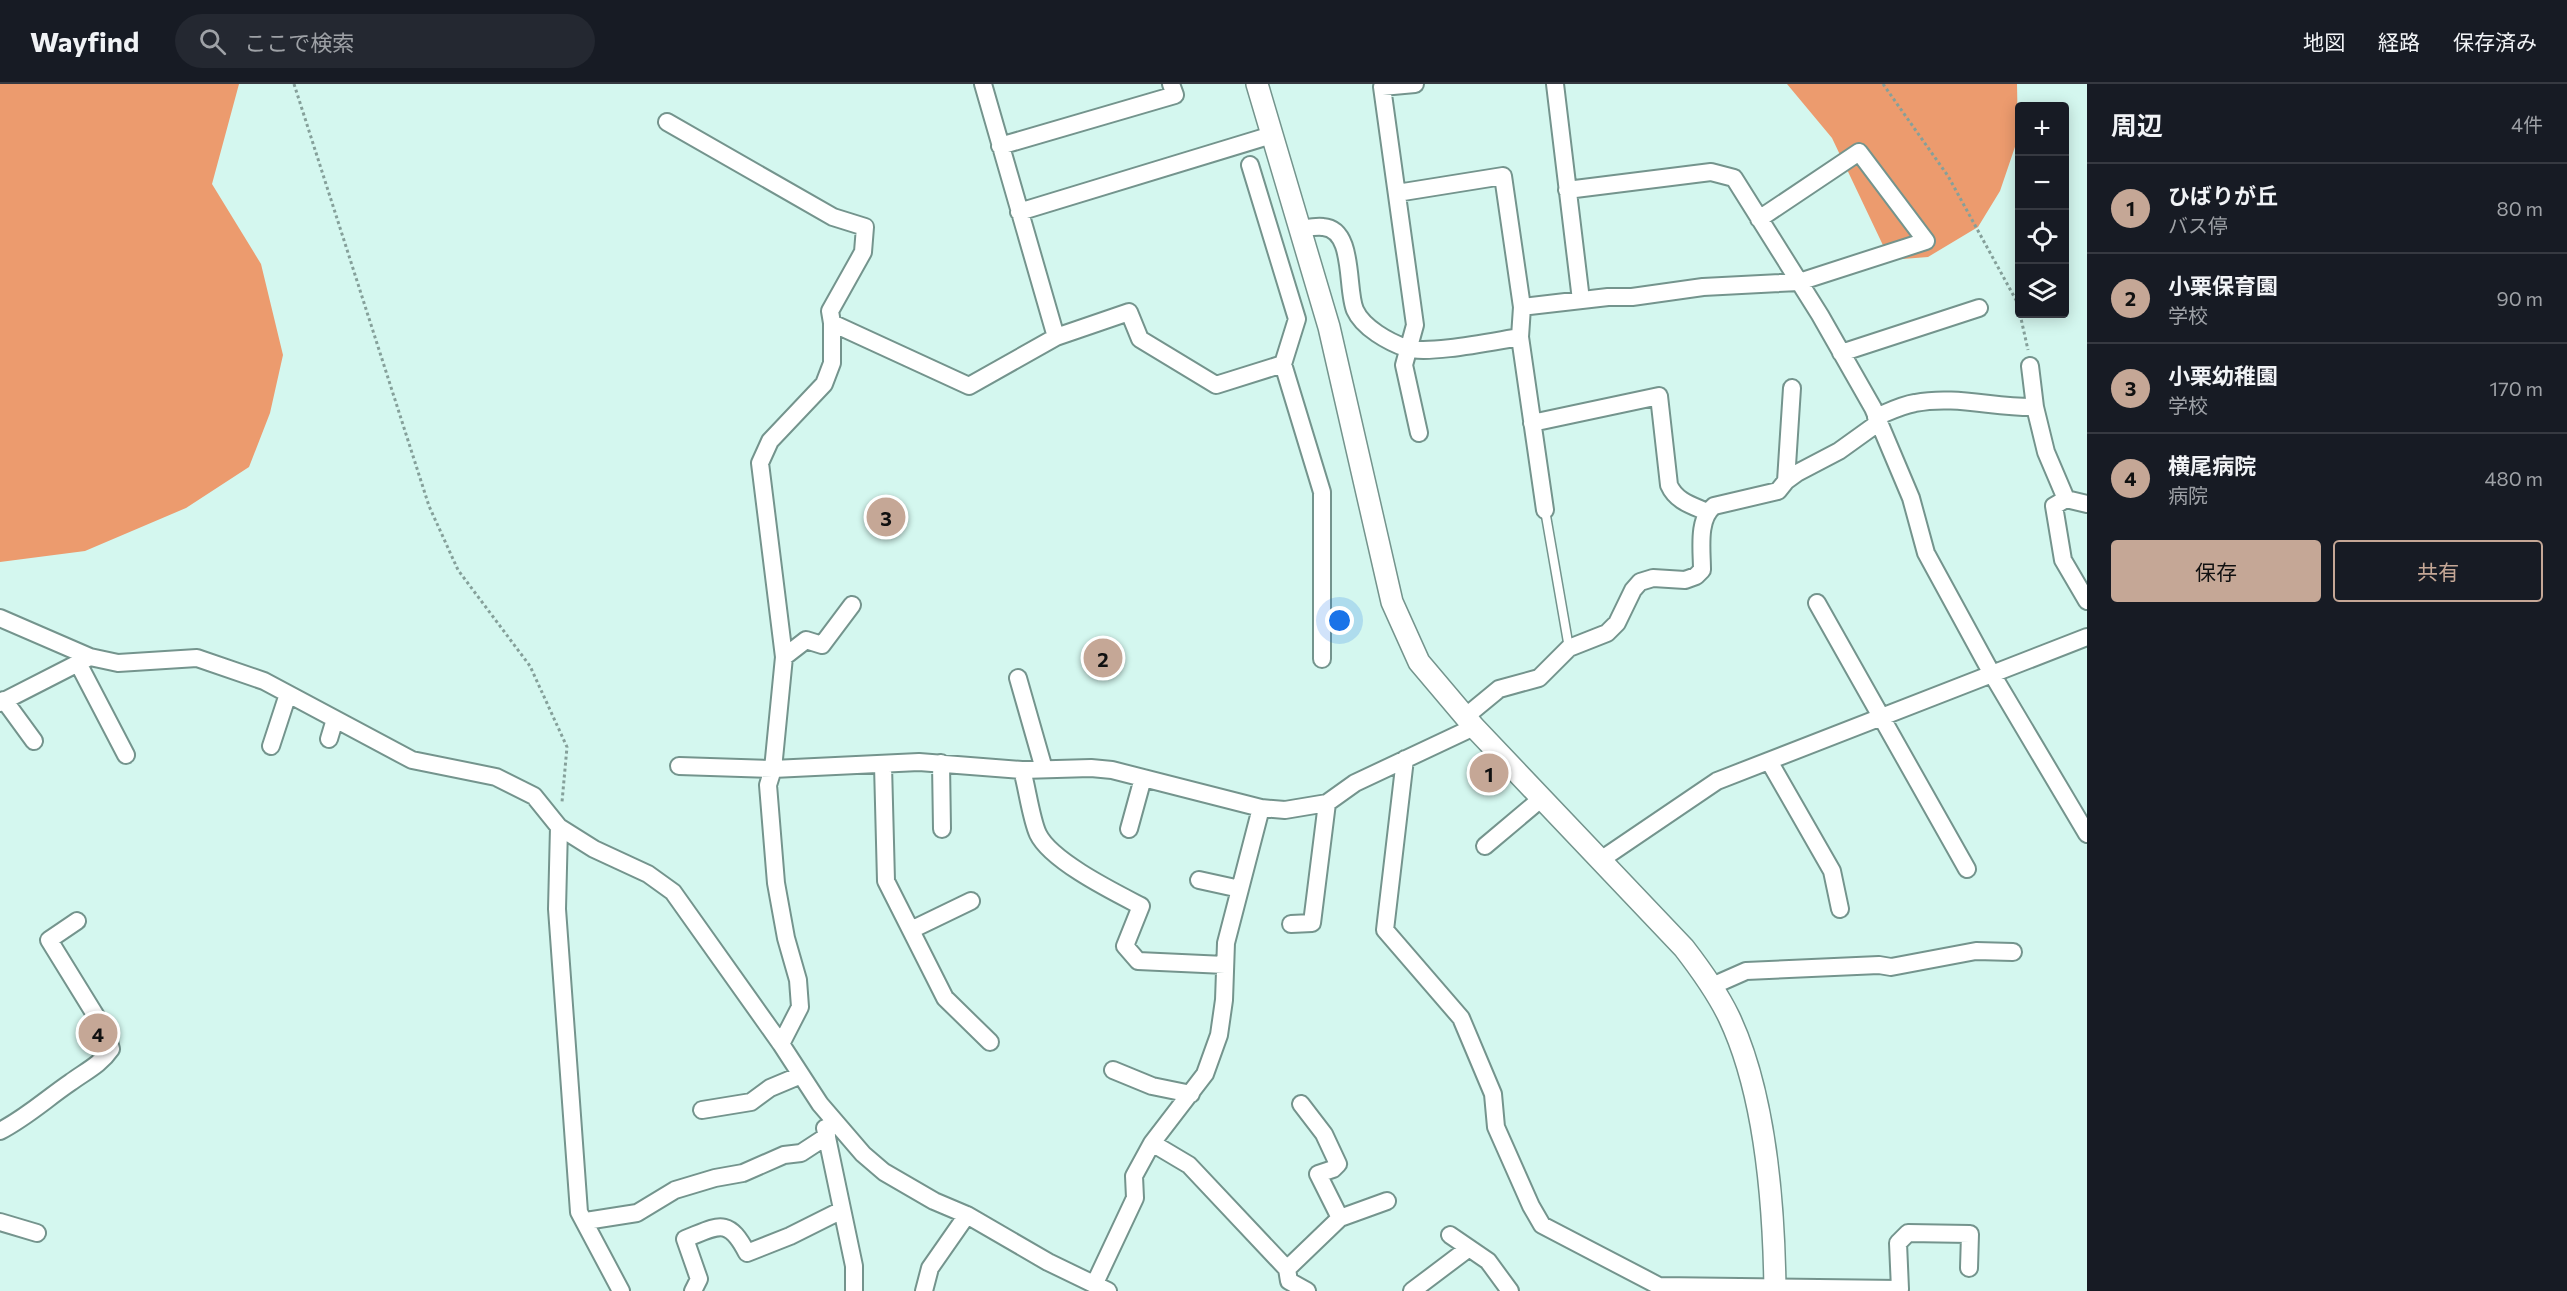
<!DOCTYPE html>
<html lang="ja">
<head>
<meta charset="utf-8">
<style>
	:root { --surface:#171b24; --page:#242831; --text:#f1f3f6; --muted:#9ea1a6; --line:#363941; --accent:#c5a796 }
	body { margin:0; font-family:Commissioner,"Noto Sans JP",sans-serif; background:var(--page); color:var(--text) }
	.controls { position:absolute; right:18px; top:18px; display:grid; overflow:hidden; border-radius:6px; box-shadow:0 3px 15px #0003 }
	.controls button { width:54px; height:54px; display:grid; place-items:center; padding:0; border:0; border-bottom:2px solid var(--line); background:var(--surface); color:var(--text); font:30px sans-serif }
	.you { position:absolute; left:1340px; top:537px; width:21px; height:21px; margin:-15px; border:4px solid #fff; border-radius:50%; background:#1a73e8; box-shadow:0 0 0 9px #1a73e833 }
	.badge { display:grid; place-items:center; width:39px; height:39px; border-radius:50%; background:var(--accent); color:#111; font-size:20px; font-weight:700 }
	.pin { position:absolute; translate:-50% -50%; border:3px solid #fff; box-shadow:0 2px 6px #0006 }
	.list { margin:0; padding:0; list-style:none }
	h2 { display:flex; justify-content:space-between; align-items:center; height:78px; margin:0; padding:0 24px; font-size:26px }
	h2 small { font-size:20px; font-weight:400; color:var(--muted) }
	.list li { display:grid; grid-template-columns:39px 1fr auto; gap:18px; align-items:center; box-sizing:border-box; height:90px; padding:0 24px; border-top:2px solid var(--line) }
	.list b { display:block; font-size:22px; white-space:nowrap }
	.list p { margin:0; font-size:20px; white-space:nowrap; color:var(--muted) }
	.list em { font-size:20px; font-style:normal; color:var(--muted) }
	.actions { display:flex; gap:12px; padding:18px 24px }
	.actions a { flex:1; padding:14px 0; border:2px solid var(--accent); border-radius:6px; text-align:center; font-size:21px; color:var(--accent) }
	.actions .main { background:var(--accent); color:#111 }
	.icon { flex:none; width:33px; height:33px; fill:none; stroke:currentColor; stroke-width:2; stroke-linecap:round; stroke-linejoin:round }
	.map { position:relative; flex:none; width:2087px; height:1207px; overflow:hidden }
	header { display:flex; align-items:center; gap:36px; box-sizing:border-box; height:84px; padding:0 30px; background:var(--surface); border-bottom:2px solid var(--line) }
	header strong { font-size:28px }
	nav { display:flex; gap:33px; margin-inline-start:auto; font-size:21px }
	.search { width:420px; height:54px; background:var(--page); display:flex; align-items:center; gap:15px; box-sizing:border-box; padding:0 21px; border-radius:33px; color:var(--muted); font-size:22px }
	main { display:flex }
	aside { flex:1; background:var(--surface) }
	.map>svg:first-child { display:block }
	.forest { fill:#ec9b6e }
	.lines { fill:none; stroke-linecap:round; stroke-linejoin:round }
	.service-casing { stroke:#74948d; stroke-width:11 }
	.minor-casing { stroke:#74948d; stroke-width:20 }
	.tertiary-casing { stroke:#74948d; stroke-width:24 }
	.path { stroke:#85a09a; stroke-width:3; stroke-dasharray:3 3; stroke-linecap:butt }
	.service { stroke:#fff; stroke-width:8 }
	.minor { stroke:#fff; stroke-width:16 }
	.tertiary { stroke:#fff; stroke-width:21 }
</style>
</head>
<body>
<header>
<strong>Wayfind</strong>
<div class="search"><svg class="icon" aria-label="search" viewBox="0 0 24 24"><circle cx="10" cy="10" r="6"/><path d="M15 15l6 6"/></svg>ここで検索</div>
<nav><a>地図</a><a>経路</a><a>保存済み</a></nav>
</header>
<main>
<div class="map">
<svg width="2087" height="1207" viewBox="0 0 2087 1207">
	<rect width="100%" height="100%" fill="#d4f7ef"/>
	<path class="forest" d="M 0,0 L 239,0 L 212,100 L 261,180 L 283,271 L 270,329 L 249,383 L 186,424 L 85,467 L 0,478 Z
		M 1787,0 L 2017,0 L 2018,54 L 2000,107 L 1978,143 L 1928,173 L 1890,176 L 1832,54 Z"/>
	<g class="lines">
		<g class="service-casing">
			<path id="service" d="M 1545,426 L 1569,564"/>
		</g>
		<g class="minor-casing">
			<path id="minor" d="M 1415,0 L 1382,3 L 1415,241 L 1404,281 L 1419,349
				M 1555,0 L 1581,216
				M 667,38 L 833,133 L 865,143 L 863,168 L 830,227 L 832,239 L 832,279 L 824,300 L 770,357 L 760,379 L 784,573 L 773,685 L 768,701 L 776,799 L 786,854 L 798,896 L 800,923 L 781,960
				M 1000,62 L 1175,11 L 1171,0
				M 1567,106 L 1711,88 L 1734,94 L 1820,231 L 1873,324 L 1911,414 L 1926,469 L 1992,590 L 2087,750
				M 1397,109 L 1503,92 L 1522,223 L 1520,253 L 1545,426
				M 1019,128 L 1272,51
				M 1300,145 C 1307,144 1316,142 1323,143 C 1355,145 1346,205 1355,226 C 1363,244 1389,258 1406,264 C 1428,271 1494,257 1520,253
				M 1522,223 L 1608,213 L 1632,213 L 1703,203 L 1799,198 L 1926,157 L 1859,68 L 1759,135
				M 832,239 L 969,302 L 1056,253 L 983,0
				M 1056,253 L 1129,228 L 1140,255 L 1216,301 L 1283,280 L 1297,235 L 1250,81
				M 1841,269 L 1979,224
				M 1283,280 L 1322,408 L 1322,575
				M 2030,282 L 2035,323 L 2046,368 L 2066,415 L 2087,420
				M 1876,333 C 1888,328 1902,321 1915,319 C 1955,311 1995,324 2035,323
				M 1532,339 L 1659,312 L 1669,401 C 1676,417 1691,421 1707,428
				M 1786,397 L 1792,304
				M 2066,415 L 2054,422 L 2063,476 L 2087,517
				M 1817,519 L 1967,785
				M 0,534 L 90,573
				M 784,573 L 806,556 L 822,561 L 852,521
				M 78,579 L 126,671
				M 1018,594 L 1044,685
				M 4,616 L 34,657
				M 0,619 L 90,573 L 118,579 L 197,574 L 264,597 L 412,676 L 496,693 L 534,712 L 559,743 L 594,765 L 648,790 L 673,808 L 781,960 L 820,1020 L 863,1070 L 884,1088 L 934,1117 L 967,1131 L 1048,1178 L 1108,1207
				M 1465,633 L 1499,605 L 1539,594 L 1569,564 L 1607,549 L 1617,539 L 1633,506 L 1640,498 L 1653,494 L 1685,496 L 1696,492 L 1702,486 C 1702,466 1697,435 1714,422 L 1778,407 L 1786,397 L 1797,389 L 1839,367 L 1878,339
				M 329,655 L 335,635
				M 271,662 L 288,610
				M 1405,675 L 1385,846 L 1461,934 L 1493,1010 L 1496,1043 L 1531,1122 L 1542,1141 L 1659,1202 L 1900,1205 L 1898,1159 L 1908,1149 L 1970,1150 L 1969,1184
				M 1769,677 L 1832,787 L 1840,825
				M 941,679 L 942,745
				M 883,681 L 886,797 L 945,914 L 990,958
				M 679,682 L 773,685 L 919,678 L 1022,686 L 1091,684 L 1112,686 L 1261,724 L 1285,726 L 1327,719 L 1355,699 L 1474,643
				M 1022,686 C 1027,703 1031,735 1038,750 C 1051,777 1114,808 1141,822 L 1125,862 L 1138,877 L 1225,881
				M 559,743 L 557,825 L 579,1128 L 621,1207
				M 1129,745 L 1143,694
				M 1485,762 L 1542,714
				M 1602,775 L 1717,697 L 2087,553
				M 1199,796 L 1240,805
				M 1291,840 L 1312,839 L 1327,719
				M 911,846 L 971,817
				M 1712,902 L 1746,887 L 1879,881 L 1891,883 L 1976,867 L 2013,868
				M 1113,986 L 1152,1002 L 1191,1010
				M 1301,1020 L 1324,1050 L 1338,1080 L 1333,1085 L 1318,1090 L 1340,1134
				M 702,1026 L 751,1018 L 770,1004 L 801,991
				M 825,1044 L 854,1182 L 854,1207
				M 0,1047 C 27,1033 46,1015 71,998 C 86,987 100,981 111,965 L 107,950 L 49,856 L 77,837
				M 1152,1059 L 1189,1081 L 1287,1185 L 1289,1197 L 1307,1207
				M 586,1137 L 637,1129 L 675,1106 L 715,1094 L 743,1089 L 784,1071 L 801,1069 L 827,1052
				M 0,1138 L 37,1149
				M 1450,1151 L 1469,1164
				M 1287,1185 L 1340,1134 L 1387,1117
				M 1095,1199 L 1135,1114 L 1134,1092 L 1152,1059 L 1205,990 L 1219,951 L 1224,916 L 1226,859 L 1261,724
				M 693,1207 L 699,1195 L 685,1155 C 718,1142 728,1132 747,1169 L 790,1152 L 842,1126
				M 924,1207 L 930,1184 L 967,1131
				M 1412,1207 L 1469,1164 L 1488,1177 L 1510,1207"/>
		</g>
		<g class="tertiary-casing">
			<path id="tertiary" d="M 1257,0 L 1329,243 L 1392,518 L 1419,578 L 1474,643 L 1684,864 C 1701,886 1717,908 1729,933 C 1766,1011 1774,1121 1775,1207"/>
		</g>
		<path class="path" d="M 294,0 L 429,422 L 458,486 L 530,582 L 567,663 L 562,718
			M 1883,0 L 1948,92 L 2016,216 L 2020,227
			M 2020,230 L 2028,266"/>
		<use href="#service" class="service"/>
		<use href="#minor" class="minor"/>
		<use href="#tertiary" class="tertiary"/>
	</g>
</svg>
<div class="controls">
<button>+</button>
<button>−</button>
<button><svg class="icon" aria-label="locate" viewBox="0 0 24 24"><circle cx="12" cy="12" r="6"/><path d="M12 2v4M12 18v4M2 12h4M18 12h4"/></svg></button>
<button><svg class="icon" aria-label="layers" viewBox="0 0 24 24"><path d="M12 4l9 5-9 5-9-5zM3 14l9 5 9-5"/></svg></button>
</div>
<div class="you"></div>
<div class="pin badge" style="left:1489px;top:689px">1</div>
<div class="pin badge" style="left:1103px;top:574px">2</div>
<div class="pin badge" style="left:886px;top:433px">3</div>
<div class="pin badge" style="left:98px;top:949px">4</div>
</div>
<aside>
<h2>周辺<small>4件</small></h2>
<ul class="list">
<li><span class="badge">1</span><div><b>ひばりが丘</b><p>バス停</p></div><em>80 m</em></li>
<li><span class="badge">2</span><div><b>小栗保育園</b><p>学校</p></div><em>90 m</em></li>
<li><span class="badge">3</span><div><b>小栗幼稚園</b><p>学校</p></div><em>170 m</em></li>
<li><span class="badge">4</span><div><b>横尾病院</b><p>病院</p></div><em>480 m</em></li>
</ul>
<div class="actions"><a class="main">保存</a><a>共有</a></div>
</aside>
</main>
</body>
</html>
